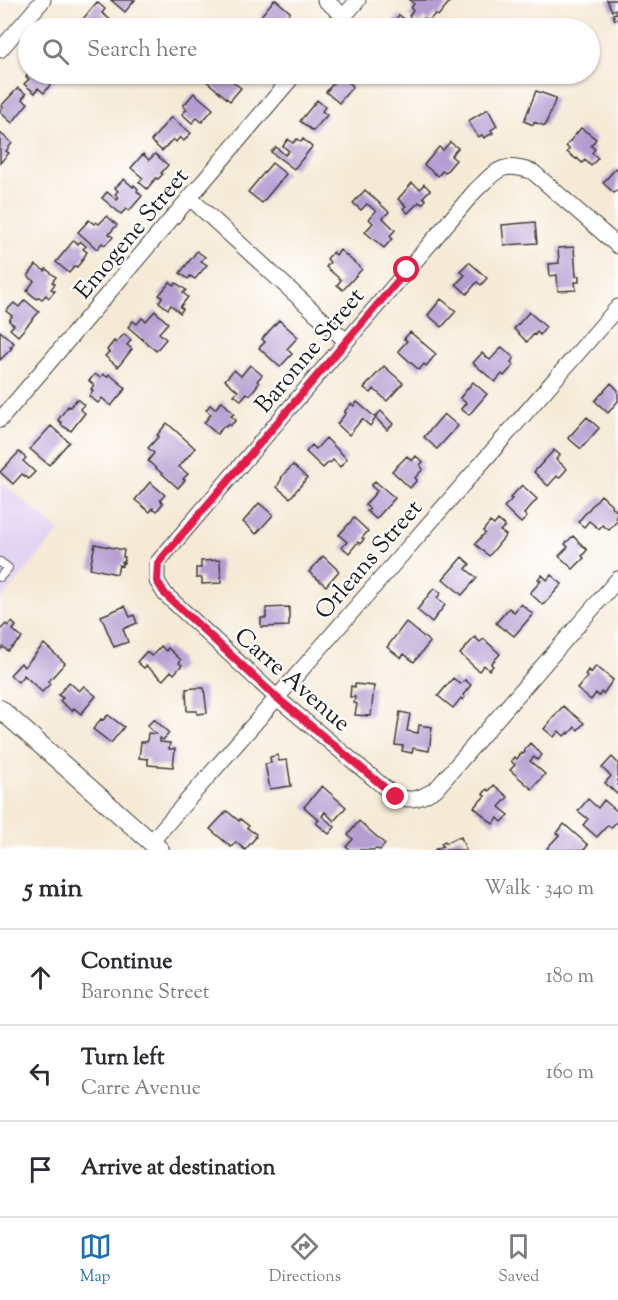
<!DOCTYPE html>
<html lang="en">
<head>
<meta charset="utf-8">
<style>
	:root { --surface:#fff; --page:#f2f2f3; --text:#2b2b33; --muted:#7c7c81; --line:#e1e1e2; --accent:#1f6fb2 }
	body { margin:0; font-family:"Sorts Mill Goudy",serif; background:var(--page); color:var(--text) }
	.stop { position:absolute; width:18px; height:18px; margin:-14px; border:4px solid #e11d48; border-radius:50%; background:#fff }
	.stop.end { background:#e11d48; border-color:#fff; box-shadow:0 2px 6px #0008 }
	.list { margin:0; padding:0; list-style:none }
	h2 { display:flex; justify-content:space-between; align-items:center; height:78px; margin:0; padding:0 24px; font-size:26px }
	h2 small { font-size:20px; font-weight:400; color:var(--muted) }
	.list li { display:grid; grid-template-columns:39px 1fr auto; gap:18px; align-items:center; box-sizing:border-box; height:96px; padding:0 24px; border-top:2px solid var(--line) }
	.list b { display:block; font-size:22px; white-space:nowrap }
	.list p { margin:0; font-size:20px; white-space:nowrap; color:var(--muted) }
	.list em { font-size:20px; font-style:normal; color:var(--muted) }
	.icon { flex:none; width:33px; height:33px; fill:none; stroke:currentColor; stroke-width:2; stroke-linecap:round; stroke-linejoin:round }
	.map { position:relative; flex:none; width:618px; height:850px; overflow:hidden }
	.search { position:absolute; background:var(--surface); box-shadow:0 2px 4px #0004; left:18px; right:18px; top:18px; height:66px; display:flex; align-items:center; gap:15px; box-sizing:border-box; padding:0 21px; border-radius:33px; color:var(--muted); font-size:22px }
	.sheet { height:366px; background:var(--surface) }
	nav { display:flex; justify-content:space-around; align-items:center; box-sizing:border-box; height:84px; border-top:2px solid var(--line); background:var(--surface); font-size:16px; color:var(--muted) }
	nav a { display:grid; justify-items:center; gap:3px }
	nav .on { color:var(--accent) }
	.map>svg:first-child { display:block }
	.built { fill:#e2d4f3 }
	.building { fill:#b69dd1 }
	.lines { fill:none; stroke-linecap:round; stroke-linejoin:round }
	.service-casing { stroke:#3d3b38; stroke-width:10 }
	.minor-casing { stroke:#3d3b38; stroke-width:17 }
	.tertiary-casing { stroke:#3d3b38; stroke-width:20 }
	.service { stroke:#fff; stroke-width:8 }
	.minor { stroke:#fff; stroke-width:15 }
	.tertiary { stroke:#fff; stroke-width:18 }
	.route { stroke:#e11d48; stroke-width:8 }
	.labels { text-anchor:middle; stroke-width:4.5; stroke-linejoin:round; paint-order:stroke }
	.street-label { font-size:24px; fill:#1c1c1c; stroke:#fff }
</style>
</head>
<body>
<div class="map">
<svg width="618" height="850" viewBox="0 0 618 850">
	<rect width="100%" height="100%" fill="#fff"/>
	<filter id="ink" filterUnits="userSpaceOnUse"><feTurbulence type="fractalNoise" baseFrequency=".0167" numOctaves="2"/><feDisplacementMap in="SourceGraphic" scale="12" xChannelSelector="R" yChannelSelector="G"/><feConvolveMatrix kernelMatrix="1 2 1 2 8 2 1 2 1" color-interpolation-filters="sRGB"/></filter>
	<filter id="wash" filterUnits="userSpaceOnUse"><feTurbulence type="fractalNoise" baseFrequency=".008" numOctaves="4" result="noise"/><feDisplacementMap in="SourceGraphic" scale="24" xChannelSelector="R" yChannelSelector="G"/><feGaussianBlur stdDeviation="1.35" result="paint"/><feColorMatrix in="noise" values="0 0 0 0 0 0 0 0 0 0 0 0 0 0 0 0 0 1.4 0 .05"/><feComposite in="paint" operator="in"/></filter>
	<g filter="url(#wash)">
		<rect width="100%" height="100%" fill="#f6ead7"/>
		<path class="built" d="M 0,481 L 60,531 L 0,601 Z"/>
		<g id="blocks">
			<path class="building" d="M 111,0 L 135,0 L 125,12 Z
				M 274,0 L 276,0 L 290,12 L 286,17 L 289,19 L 281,28 L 263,28 L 265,25 L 261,22 L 263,19 L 260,17 Z
				M 410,0 L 451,0 L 438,16 L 435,14 L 428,22 L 424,18 L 419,24 L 409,16 L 413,11 L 411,8 L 414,4 Z
				M 607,0 L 618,0 L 618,19 L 615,20 L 613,14 L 617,13 L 615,9 L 612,11 Z
				M 97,2 L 105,9 L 102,13 L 121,28 L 80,28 L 77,26 Z
				M 399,15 L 407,21 L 403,26 L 407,28 L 388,28 Z
				M 28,74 L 55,74 L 52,77 L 55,79 L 44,93 L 38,88 L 35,93 L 24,84 L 29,79 L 26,77 Z
				M 210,74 L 240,74 L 233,82 L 241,88 L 230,101 L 205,80 Z
				M 341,74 L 348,74 L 351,76 L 347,81 L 353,86 L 339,103 L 326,92 Z
				M 18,88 L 26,94 L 22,99 L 28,103 L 12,123 L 0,112 L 0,110 L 3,107 L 1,106 Z
				M 536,91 L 556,98 L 545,126 L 534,122 L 533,125 L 524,121 Z
				M 194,93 L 213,109 L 202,122 L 197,118 L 192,123 L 182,114 L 187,109 L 183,106 Z
				M 317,100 L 325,107 L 322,111 L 327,115 L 313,131 L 300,121 Z
				M 488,109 L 497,126 L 491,130 L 493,133 L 484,138 L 482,135 L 478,137 L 468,121 Z
				M 171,117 L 191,133 L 184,141 L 180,137 L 176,142 L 173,139 L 162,151 L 151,141 Z
				M 581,128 L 596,139 L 591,146 L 595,149 L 592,153 L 598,158 L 591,166 L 585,160 L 582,163 L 577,158 L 576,159 L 567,152 L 569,149 L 566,146 Z
				M 0,133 L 12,143 L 6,151 L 9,153 L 0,163 Z
				M 288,139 L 293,143 L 297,139 L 301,142 L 303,139 L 312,147 L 294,169 L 271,152 L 276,147 L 285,155 L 289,151 L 283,146 Z
				M 450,142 L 458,148 L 451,156 L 456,160 L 445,173 L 442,171 L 438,176 L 424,165 L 439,147 L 443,150 Z
				M 143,154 L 149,160 L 155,154 L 168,165 L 161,173 L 163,174 L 158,179 L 156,178 L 147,189 L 139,182 L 143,178 L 131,168 Z
				M 272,163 L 286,174 L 262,203 L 248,192 Z
				M 616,168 L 618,170 L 618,189 L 614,193 L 603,183 Z
				M 124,179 L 133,187 L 134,185 L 138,189 L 137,191 L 142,196 L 129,211 L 126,209 L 121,214 L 102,198 L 107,192 L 117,200 L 119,198 L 115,194 L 118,191 L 115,188 Z
				M 412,183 L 420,189 L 424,184 L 430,190 L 423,197 L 426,200 L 422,204 L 419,202 L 408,213 L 403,208 L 406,206 L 398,199 Z
				M 365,190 L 389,212 L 383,218 L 395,230 L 390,236 L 392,239 L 384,248 L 365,232 L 373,223 L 369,219 L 376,211 L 367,204 L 361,210 L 353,203 Z
				M 107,216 L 117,225 L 109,234 L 113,237 L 105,245 L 102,243 L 97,249 L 78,232 L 89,220 L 94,224 L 96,222 L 99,224 Z
				M 535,222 L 537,243 L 504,245 L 502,225 Z
				M 74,240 L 78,244 L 80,241 L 86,246 L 83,249 L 87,252 L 81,262 L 77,267 L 75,266 L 69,273 L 56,262 Z
				M 574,247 L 576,276 L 579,276 L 579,282 L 575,282 L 576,290 L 558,291 L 557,275 L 550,276 L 549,264 L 559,263 L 558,248 Z
				M 340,250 L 362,269 L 343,290 L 337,285 L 341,280 L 326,267 L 330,262 L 327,259 L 333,252 L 336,255 Z
				M 197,251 L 205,257 L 201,261 L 207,265 L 195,279 L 190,276 L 188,279 L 180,273 Z
				M 469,262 L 487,278 L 481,285 L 477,282 L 467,294 L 456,284 L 465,275 L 460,271 Z
				M 36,265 L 45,271 L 46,269 L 56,277 L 52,282 L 55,284 L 51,289 L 55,291 L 49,298 L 46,295 L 42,299 L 39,297 L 37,299 L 27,291 L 34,281 L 28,276 Z
				M 170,282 L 174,285 L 176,283 L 186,290 L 183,293 L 188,297 L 180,307 L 183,309 L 180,313 L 171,305 L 168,309 L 159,302 L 162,297 L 159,295 Z
				M 441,299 L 456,311 L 442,327 L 428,315 Z
				M 25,300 L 39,312 L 18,336 L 10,329 L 14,325 L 9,321 L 12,316 L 6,311 L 14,303 L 19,307 Z
				M 155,311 L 168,323 L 159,333 L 166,339 L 156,351 L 128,327 L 133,321 L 137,324 L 142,318 L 146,321 Z
				M 529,312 L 546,327 L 540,335 L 537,332 L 535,335 L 534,334 L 527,342 L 514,329 Z
				M 279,320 L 298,337 L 287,349 L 292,354 L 280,367 L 259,348 L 265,342 L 262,339 Z
				M 0,331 L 14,343 L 10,347 L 12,348 L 0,360 Z
				M 410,332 L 436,354 L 426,366 L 424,364 L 419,370 L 398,351 L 407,341 L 404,339 Z
				M 124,334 L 131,340 L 127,345 L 132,349 L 118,367 L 105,356 L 109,352 L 107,350 L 114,341 L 116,343 Z
				M 502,347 L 514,358 L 511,362 L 514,365 L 504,376 L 502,374 L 495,382 L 473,363 L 482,353 L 490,360 Z
				M 250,365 L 262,375 L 257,381 L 259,383 L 250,395 L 247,393 L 241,400 L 234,395 L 238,391 L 225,380 L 234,370 L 241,376 Z
				M 384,366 L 403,383 L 387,401 L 374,389 L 371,393 L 364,388 Z
				M 95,374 L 100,378 L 103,374 L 107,377 L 109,374 L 126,388 L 111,406 L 102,398 L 98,403 L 89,396 L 93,391 L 91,389 L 94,385 L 89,381 Z
				M 473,382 L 487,394 L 469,415 L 461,409 L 466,403 L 460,398 Z
				M 611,383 L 618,390 L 618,401 L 608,413 L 595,401 Z
				M 77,399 L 84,405 L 80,409 L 85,413 L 71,431 L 61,425 L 62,423 L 58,420 L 68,406 L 70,407 Z
				M 222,401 L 234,414 L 231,416 L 236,420 L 230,426 L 228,424 L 226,427 L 224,426 L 217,434 L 204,423 L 211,414 L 206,410 L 210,405 L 215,409 Z
				M 357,402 L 375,417 L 381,411 L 393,424 L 387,430 L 376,418 L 370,426 L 362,419 L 349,435 L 337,424 L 346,413 L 344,412 L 351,404 L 354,406 Z
				M 444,414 L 458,426 L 437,449 L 424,437 Z
				M 587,417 L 599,428 L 581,449 L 568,438 Z
				M 167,423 L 195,448 L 179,467 L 188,474 L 183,479 L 185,480 L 178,488 L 148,461 L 154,453 L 148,448 L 159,436 L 157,435 Z
				M 51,426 L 69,442 L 49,465 L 30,449 Z
				M 326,438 L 347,459 L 340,467 L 333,460 L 330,463 L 329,462 L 323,468 L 306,452 L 312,445 L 316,449 Z
				M 554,450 L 560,455 L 556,459 L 567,469 L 559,478 L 557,476 L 548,486 L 534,472 Z
				M 19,452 L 26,458 L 23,461 L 35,472 L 28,479 L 22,474 L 13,484 L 0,472 Z
				M 407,456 L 412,461 L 416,456 L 423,462 L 420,465 L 423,469 L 415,478 L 417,480 L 410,488 L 392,471 Z
				M 293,465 L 307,478 L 290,498 L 277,487 L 282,478 L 281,477 Z
				M 375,481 L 395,498 L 376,519 L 367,511 L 370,509 L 365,505 L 377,491 L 371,486 Z
				M 150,482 L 165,495 L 160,500 L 163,503 L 157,511 L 153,508 L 150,512 L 135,500 Z
				M 522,485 L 537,499 L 524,514 L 527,517 L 521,523 L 504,507 L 512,499 L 510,498 Z
				M 601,495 L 612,505 L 611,506 L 618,512 L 616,517 L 618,520 L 609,530 L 602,525 L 599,529 L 589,521 L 584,527 L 578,522 Z
				M 259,503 L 273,515 L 256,534 L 243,522 Z
				M 354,518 L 368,531 L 362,538 L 364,539 L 360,544 L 358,542 L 349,553 L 342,547 L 347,542 L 339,535 Z
				M 498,520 L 505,526 L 500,531 L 506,535 L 489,556 L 475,544 L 485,533 L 483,531 L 490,522 L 494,525 Z
				M 573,536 L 587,550 L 582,556 L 584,558 L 573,569 L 559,556 L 568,547 L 565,544 Z
				M 95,544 L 124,550 L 123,557 L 125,557 L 124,563 L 122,562 L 122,566 L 119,565 L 117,574 L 90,568 Z
				M 323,556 L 339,571 L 326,586 L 309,572 Z
				M 462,557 L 470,564 L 466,569 L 477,578 L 462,595 L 443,579 Z
				M 220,560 L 221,583 L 202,584 L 202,578 L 196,578 L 196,568 L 201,568 L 201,561 Z
				M 542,575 L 547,580 L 551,575 L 562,584 L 543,605 L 530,593 L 541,581 L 538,579 Z
				M 434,588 L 441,593 L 437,598 L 445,605 L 432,622 L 417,610 Z
				M 521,604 L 533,614 L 514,636 L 505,629 L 504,630 L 496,623 L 509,608 L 514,612 Z
				M 125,606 L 130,617 L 134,615 L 137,623 L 123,629 L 128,642 L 114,647 L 101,616 Z
				M 289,607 L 289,626 L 261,627 L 261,618 L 266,618 L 266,608 Z
				M 12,622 L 16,626 L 13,630 L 22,638 L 8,651 L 3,647 L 0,650 L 0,630 L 6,624 L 8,626 Z
				M 406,622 L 430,642 L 414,662 L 404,654 L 401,658 L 387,647 Z
				M 475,637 L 480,642 L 484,639 L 500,654 L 491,664 L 493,666 L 489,670 L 484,665 L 479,671 L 460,654 Z
				M 44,644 L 65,663 L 48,682 L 50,684 L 42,692 L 24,675 L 18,682 L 10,675 L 21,663 L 24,667 Z
				M 161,646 L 166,651 L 168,648 L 181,660 L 179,663 L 182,665 L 174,674 L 171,671 L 163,680 L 146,666 L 144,668 L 137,662 L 146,652 L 152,656 Z
				M 596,666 L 613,680 L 603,694 L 601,692 L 599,696 L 596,693 L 591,700 L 577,689 L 587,677 L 585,675 L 588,670 L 591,673 Z
				M 453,678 L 460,684 L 465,680 L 471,685 L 463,695 L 465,697 L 463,700 L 461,698 L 453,708 L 438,696 Z
				M 69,682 L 79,691 L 84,686 L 96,696 L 81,714 L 74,708 L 72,711 L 60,701 L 63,698 L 58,695 Z
				M 355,684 L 374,686 L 371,716 L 355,715 L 357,704 L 354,703 L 355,697 L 350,697 L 351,686 L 355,687 Z
				M 195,688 L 204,688 L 207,713 L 197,714 L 197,711 L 187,711 L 186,689 Z
				M 563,706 L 584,723 L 578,730 L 575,727 L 569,734 L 568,732 L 564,736 L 559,731 L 554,737 L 544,729 Z
				M 400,712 L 410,714 L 407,731 L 418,733 L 419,725 L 432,727 L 429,751 L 413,748 L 412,753 L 402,751 L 403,746 L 395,745 Z
				M 108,715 L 124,727 L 111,743 L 93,729 L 101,719 L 103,720 Z
				M 154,719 L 169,733 L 163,740 L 160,738 L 160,742 L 170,743 L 169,749 L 175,749 L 173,767 L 148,765 L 148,759 L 139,758 L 141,742 L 147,742 L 148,733 L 156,734 L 147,726 Z
				M 530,743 L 542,755 L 537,760 L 534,757 L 530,761 L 545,774 L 532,789 L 510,770 L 515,765 L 511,761 L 514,757 L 517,759 L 521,753 L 523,754 L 525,752 L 524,750 Z
				M 278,755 L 279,761 L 287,760 L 291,786 L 270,789 L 265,764 L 271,763 L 270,757 Z
				M 612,757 L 618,763 L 618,795 L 605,783 L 611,776 L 602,768 Z
				M 494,785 L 508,797 L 499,807 L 509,815 L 502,822 L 498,818 L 493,824 L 474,807 L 485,796 L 483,794 L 487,789 L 489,791 Z
				M 322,786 L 346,807 L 334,821 L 325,812 L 322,816 L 335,827 L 329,834 L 316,823 L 319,820 L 304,807 Z
				M 588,799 L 598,808 L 604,800 L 618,812 L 618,820 L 611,828 L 608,825 L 597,837 L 583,825 L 588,819 L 578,811 Z
				M 227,811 L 239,821 L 240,819 L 249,826 L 247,828 L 256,834 L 255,836 L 256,837 L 245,850 L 236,842 L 231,847 L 210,829 Z
				M 359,821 L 385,844 L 380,850 L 375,849 L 374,850 L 350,850 L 346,847 L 353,839 L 348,835 Z
				M 564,824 L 588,845 L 584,850 L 549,850 L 547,848 L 559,835 L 557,833 Z
				M 458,837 L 459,838 L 461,837 L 466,850 L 434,850 L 443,846 L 441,843 L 445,841 L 446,843 Z"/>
		</g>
	</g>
	<g filter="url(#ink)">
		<use href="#blocks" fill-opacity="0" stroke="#3d3b38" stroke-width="1.5"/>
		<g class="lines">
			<g class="service-casing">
				<path id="service" d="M 0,562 L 8,568 L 0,577"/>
			</g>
			<g class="minor-casing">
				<path id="minor" d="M 325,0 L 344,16
					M 334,28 L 358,0
					M 0,50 L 43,0
					M 190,198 L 346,341
					M 618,246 L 533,172 C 501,161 497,170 475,191 L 157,563 L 157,581 L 165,594 L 276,697 L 396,797 C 414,802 421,798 436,789 L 618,579
					M 0,420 L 295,74
					M 151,842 C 306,663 463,486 618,307"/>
			</g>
			<g class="tertiary-casing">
				<path id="tertiary" d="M 0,709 L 160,850"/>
			</g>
			<use href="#service" class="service"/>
			<use href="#minor" class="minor"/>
			<use href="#tertiary" class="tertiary"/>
		</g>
	</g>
	<g class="lines" filter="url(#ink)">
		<path class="route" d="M 396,797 L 276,697 L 165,594 L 157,581 L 158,563 L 407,270"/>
	</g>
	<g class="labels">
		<g class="street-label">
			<text transform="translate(131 233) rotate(-50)" y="8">Emogene Street</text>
			<text transform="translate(309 350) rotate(-50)" y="8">Baronne Street</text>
			<text transform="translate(368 559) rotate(-49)" y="8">Orleans Street</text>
			<text transform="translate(293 679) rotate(41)" y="8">Carre Avenue</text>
		</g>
	</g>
</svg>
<div class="stop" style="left:407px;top:270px"></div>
<div class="stop end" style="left:396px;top:797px"></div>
<div class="search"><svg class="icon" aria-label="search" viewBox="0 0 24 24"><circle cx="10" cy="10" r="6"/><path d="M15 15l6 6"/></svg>Search here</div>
</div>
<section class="sheet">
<h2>5 min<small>Walk · 340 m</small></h2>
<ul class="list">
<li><svg class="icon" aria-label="ahead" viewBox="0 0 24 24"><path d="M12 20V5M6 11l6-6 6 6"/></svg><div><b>Continue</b><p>Baronne Street</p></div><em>180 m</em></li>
<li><svg class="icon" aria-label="left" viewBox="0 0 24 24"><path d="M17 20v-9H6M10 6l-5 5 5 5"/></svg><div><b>Turn left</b><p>Carre Avenue</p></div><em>160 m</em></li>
<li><svg class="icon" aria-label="arrive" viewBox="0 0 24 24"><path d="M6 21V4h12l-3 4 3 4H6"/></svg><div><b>Arrive at destination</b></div></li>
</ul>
</section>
<nav>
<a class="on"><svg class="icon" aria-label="map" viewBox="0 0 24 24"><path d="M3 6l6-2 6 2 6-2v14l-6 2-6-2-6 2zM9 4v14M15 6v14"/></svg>Map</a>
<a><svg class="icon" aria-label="directions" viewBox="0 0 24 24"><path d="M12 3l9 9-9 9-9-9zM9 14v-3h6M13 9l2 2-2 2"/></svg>Directions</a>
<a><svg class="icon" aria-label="saved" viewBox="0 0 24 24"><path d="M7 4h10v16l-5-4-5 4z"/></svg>Saved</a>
</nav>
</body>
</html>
